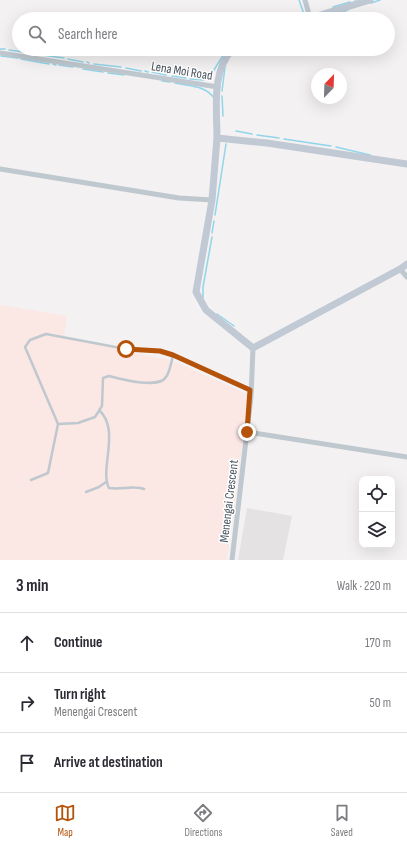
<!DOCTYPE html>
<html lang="en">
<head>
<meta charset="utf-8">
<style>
	:root { --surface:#fff; --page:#f7f7f7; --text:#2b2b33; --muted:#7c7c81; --line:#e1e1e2; --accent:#b45309 }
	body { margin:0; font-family:"Sofia Sans Condensed",sans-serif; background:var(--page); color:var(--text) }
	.controls { position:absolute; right:12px; bottom:12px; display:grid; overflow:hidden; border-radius:8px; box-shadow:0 4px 16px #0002 }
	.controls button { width:36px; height:36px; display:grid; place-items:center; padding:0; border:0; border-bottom:1px solid var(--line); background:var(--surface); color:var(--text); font:20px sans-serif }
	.compass { position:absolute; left:311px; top:68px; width:36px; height:36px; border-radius:50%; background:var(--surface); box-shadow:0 4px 16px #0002; rotate:23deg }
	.stop { position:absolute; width:12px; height:12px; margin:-9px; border:3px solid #b45309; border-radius:50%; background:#fff }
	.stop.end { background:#b45309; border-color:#fff; box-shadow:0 1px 4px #0008 }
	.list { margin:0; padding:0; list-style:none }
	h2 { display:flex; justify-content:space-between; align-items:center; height:52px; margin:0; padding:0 16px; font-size:17px }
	h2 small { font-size:13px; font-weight:400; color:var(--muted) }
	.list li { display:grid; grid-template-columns:26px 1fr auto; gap:12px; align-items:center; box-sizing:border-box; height:60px; padding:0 16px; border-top:1px solid var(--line) }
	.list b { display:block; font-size:15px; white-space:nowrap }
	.list p { margin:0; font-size:13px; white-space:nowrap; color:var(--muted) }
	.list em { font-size:13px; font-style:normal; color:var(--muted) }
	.icon { flex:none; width:22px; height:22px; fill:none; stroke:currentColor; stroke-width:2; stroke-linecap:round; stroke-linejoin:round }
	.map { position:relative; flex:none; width:407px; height:560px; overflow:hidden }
	.search { position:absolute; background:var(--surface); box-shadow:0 4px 16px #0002; left:12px; right:12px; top:12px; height:44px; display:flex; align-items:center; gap:10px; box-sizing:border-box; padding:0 14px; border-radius:22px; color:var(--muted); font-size:15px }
	.sheet { height:232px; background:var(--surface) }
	nav { display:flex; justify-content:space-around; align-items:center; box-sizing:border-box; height:56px; border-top:1px solid var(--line); background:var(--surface); font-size:11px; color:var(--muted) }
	nav a { display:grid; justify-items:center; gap:2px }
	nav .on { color:var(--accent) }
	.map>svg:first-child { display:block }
	.education { fill:#e4e2e3 }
	.medical { fill:#fbe7e4 }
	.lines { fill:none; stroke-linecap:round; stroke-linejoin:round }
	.stream { stroke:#90d5ea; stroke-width:1.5 }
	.lane { stroke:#bfc8cf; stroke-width:2.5 }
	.street { stroke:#bfc8cf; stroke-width:5 }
	.secondary { stroke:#c0c9d4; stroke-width:7 }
	.route { stroke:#b45309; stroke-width:5 }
	.labels { text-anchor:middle; stroke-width:3; stroke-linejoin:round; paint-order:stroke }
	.street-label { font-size:13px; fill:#49545e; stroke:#fff }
</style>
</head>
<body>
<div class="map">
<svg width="407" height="560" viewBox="0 0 407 560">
	<rect width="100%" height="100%" fill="#f3f1f1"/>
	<path class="education" d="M 247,508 L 292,516 L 283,560 L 238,560 Z"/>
	<path class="medical" d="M 0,305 L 67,316 L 64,337 L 173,361 L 249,395 L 227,560 L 0,560 Z"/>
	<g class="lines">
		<path class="stream" d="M 299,0 L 305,17
			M 355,0 L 356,0
			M 371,3 L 380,0
			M 333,7 L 350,2
			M 340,13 L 348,10
			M 324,19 L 337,14
			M 0,49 L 5,49
			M 9,50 L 24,52
			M 235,52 L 240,49
			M 28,53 L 30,54
			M 35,54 L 64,58
			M 1,56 L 18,58
			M 21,59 L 49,64
			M 68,59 L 83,62
			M 87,62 L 89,63
			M 53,64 L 56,65
			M 94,64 L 121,67
			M 59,65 L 73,67
			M 126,68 L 141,71
			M 83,69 L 103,72
			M 145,71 L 148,72
			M 152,72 L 166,75
			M 108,73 L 124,75
			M 172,76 L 186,78
			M 190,79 L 203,80 L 209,78 L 227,49
			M 162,81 L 170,82
			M 175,83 C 188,86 205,85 214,98
			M 222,91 L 225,67
			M 222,96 L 223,116
			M 236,131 L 252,134
			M 257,135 L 279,138
			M 284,139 L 331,146
			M 336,147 L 370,155
			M 215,215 L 226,144
			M 212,233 L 214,221
			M 203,298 L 203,287 L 212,237
			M 217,314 L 234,326"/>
		<path class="lane" d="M 99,410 C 121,430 99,469 109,488 C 121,490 133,485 144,489
			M 58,424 L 78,423 L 95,417 L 102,406 L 103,378 L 109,376 C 120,379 159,389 166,377 C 170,372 171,362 173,356
			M 31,480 L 48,473 L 58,424 L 25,347 L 30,340 L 46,334 L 126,349 L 160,351 L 173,355 L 250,390
			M 86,492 L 99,487 L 106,482"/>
		<path class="street" d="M 305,0 L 310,18
			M 0,53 L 218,87
			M 0,169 L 179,198 L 212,200
			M 400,269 L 407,277
			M 247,432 L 407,457
			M 232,560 L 251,397 L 253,348"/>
		<path class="secondary" d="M 307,19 L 370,0
			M 217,138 C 217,109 211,71 233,49
			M 407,164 L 267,143 L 217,138 L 212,200 L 196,292 L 206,310 L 253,348 L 400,269 L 407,264"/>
	</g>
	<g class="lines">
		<path class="route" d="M 126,349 L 160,351 L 173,355 L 250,390 L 247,432"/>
	</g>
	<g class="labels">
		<g class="street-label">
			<text transform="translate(182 70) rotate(9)" y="5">Lena Moi Road</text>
			<text transform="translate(228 501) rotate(-83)" y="5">Menengai Crescent</text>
		</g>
	</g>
</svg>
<div class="controls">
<button><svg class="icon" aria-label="locate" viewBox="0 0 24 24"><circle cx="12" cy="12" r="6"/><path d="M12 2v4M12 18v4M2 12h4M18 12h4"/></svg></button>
<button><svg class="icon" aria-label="layers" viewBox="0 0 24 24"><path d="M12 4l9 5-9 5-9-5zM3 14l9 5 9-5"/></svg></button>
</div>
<svg class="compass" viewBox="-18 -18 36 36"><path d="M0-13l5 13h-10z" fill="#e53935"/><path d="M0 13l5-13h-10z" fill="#7c7c81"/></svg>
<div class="stop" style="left:126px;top:349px"></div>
<div class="stop end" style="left:247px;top:432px"></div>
<div class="search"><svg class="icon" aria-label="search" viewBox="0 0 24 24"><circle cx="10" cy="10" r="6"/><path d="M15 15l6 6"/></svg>Search here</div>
</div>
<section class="sheet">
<h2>3 min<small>Walk · 220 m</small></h2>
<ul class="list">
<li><svg class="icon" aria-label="ahead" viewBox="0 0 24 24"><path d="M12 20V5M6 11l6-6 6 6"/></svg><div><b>Continue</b></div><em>170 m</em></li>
<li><svg class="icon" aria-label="right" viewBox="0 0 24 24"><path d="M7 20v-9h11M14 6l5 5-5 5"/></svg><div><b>Turn right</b><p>Menengai Crescent</p></div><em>50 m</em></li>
<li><svg class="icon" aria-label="arrive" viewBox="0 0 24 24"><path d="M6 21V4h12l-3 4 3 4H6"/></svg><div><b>Arrive at destination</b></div></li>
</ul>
</section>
<nav>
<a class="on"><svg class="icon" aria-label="map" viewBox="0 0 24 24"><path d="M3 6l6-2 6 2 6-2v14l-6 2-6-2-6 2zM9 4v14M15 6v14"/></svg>Map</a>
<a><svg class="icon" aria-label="directions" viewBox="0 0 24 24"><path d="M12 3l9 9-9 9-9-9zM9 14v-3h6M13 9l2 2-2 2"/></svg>Directions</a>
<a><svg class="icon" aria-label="saved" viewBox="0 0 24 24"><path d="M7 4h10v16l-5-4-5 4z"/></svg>Saved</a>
</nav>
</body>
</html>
